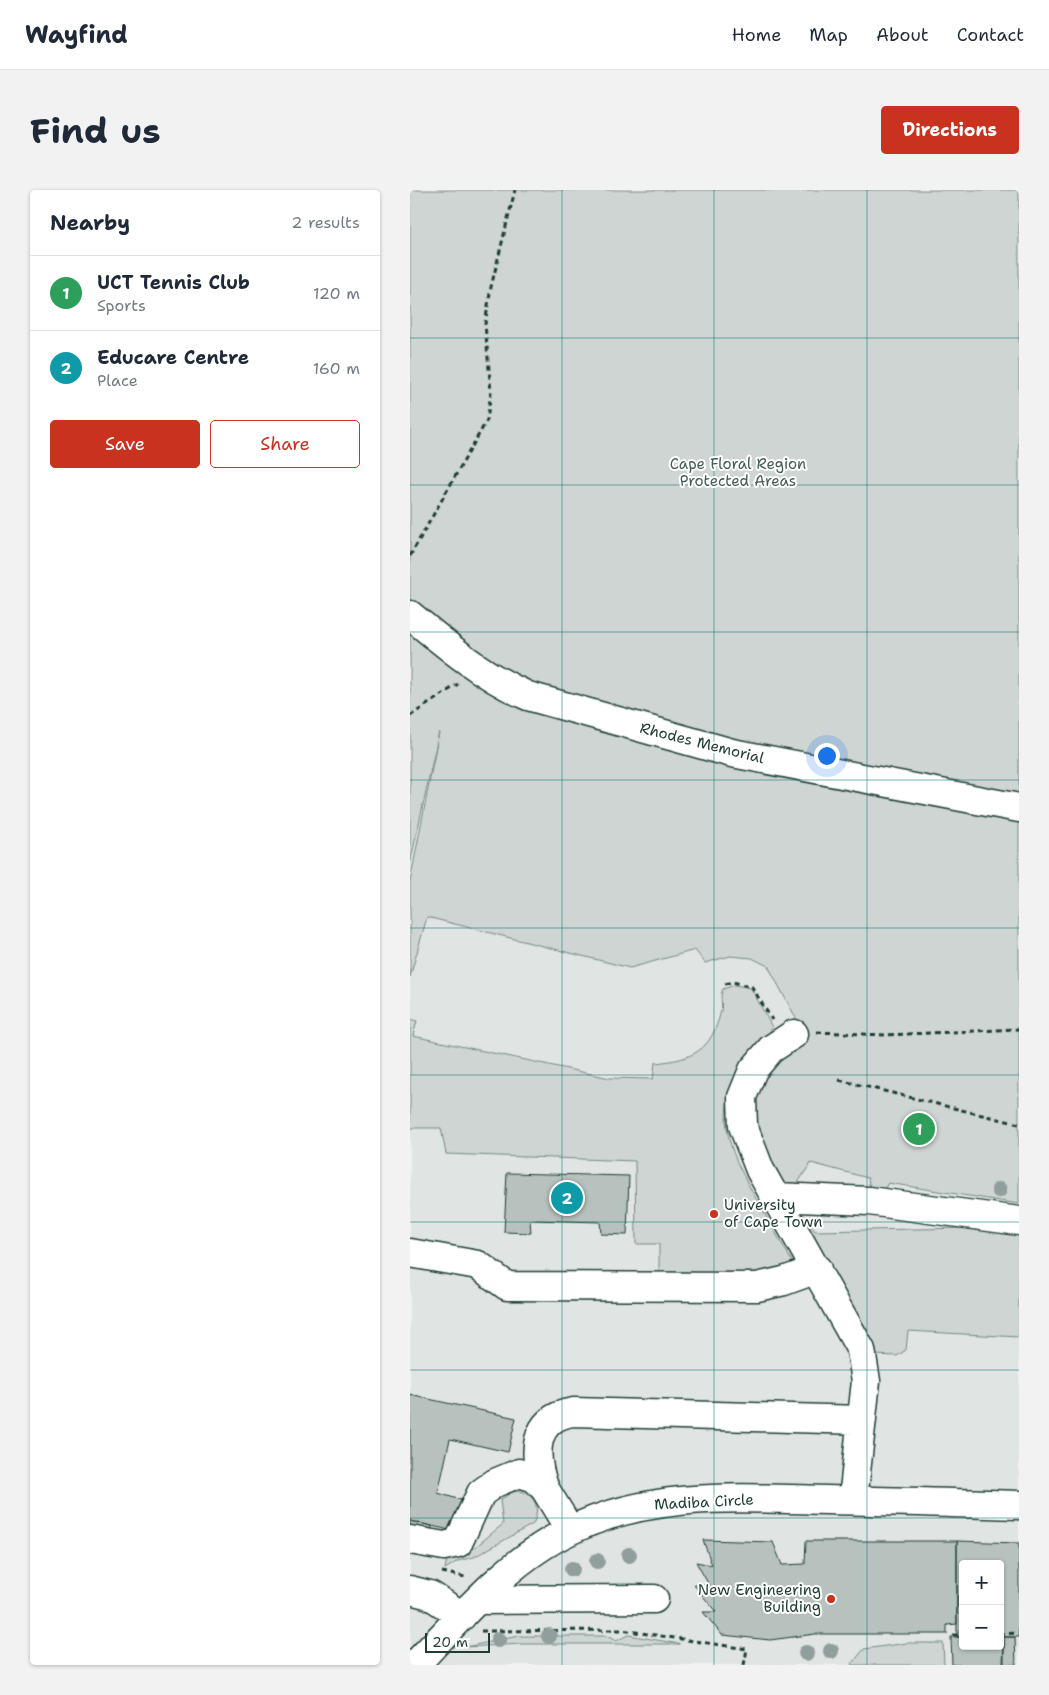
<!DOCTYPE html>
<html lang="en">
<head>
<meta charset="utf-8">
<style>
	:root { --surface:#fff; --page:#f2f2f3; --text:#1f2937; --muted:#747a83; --line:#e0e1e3; --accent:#c8321e }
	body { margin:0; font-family:"Shantell Sans",sans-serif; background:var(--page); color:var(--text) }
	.controls { position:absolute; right:15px; bottom:15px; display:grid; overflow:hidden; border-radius:5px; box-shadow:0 1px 4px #0004 }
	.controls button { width:45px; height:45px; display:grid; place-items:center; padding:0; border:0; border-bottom:1px solid var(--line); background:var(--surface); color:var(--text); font:25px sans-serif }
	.scale { position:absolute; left:15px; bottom:12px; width:65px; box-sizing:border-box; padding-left:5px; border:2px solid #1f3d34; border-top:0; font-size:14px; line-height:18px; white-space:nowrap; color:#1f3d34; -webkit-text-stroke:4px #fff; paint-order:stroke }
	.you { position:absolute; left:416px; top:565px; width:18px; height:18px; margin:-12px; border:4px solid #fff; border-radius:50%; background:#1a73e8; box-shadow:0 0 0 8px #1a73e833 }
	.badge { display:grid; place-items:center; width:32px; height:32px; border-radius:50%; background:var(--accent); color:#fff; font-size:16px; font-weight:700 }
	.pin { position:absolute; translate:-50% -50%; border:2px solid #fff; box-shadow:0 1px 5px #0006 }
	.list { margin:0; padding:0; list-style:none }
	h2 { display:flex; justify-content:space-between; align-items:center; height:65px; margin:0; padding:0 20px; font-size:21px }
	h2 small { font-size:16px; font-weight:400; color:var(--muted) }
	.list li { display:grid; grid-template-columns:32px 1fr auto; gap:15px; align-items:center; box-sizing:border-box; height:75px; padding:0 20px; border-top:1px solid var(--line) }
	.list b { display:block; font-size:19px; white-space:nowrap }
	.list p { margin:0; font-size:16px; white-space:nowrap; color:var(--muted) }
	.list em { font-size:16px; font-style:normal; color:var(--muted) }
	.actions { display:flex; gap:10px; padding:15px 20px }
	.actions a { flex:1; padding:11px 0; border:1px solid var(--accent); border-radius:5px; text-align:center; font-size:18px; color:var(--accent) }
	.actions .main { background:var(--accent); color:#fff }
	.map { position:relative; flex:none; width:609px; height:1475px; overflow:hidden; border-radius:5px }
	header { display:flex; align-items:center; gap:30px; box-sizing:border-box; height:70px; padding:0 25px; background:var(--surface); border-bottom:1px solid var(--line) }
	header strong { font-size:24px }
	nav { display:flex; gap:28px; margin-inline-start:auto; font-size:18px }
	.intro { display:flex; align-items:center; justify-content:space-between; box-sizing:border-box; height:120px; padding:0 30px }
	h1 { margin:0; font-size:35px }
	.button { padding:12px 22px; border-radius:5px; background:var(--accent); color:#fff; font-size:18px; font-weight:700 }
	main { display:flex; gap:30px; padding:0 30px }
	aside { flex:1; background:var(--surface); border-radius:5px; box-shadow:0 1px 4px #0004 }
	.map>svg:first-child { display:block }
	.built { fill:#e0e4e3; fill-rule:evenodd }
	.green { fill:#ced5d3; stroke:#768984 }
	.building { fill:#b7c1bd; stroke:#1f3d34 }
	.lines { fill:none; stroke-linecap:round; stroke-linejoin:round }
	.minor-casing { stroke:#1f3d34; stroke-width:31 }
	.path { stroke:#1f3d34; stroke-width:3; stroke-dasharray:5 4; stroke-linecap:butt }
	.minor { stroke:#fff; stroke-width:28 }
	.tree { fill:#919f9c }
	.grid { fill:none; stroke:#0f766e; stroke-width:1; stroke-opacity:0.55 }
	.poi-dot { fill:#c8321e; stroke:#fff; stroke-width:2 }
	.labels { text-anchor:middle; stroke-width:4; stroke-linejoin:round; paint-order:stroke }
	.park-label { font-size:15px; fill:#425b54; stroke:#fff }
	.street-label { font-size:15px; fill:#1f3d34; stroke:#fff }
	.poi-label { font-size:15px; fill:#1f3d34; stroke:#fff; text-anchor:start }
</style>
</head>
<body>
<header>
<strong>Wayfind</strong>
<nav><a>Home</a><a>Map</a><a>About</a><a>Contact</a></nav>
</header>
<div class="intro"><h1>Find us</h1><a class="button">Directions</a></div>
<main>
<aside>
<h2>Nearby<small>2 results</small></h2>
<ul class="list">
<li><span class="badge" style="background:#2e9e5b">1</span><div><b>UCT Tennis Club</b><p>Sports</p></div><em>120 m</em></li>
<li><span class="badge" style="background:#0f9aa8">2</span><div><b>Educare Centre</b><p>Place</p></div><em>160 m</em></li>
</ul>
<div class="actions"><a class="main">Save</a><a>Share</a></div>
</aside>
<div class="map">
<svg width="609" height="1475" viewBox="0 0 609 1475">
	<rect width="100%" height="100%" fill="#f2f3f3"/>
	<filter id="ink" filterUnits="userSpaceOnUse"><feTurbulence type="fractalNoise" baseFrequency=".02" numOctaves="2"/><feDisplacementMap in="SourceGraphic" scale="10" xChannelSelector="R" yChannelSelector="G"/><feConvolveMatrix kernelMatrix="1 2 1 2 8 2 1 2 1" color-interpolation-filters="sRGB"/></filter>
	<g filter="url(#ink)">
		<path class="built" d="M 37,503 L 609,637 L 609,1475 L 0,1475 L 0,674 ZM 553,1374 L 590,1374 L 590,1456 L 553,1456 Z"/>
		<path class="green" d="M 0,0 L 609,0 L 609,1014 L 478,993 L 475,998 L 462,998 L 459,994 L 458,988 L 401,973 L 383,1000 L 386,1015 L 405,1041 L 609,1037 L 609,1147 L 498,1141 L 496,1160 L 487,1166 L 463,1165 C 428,1105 390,1046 363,982 C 358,970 350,957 347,944 C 337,902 359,861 399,847 L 387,830 L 358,776 L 342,768 L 320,766 L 295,773 L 285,760 L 220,778 L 17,727 L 0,787 L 0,692 L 29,542 L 0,674 Z
			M 325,795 L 341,798 L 362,837 C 358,847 351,850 345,857 C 336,867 329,880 323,893 C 304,937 328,976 349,1014 C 362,1036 374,1058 387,1080 L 378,1085 L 249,1087 L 249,1054 L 226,1054 L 225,971 L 36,964 L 31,938 L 0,938 L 0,829 L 7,831 L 3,846 L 200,888 L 243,889 L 245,873 C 284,869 301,861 311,821 C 313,814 309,805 313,799 Z
			M 111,1301 C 127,1306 130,1320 123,1334 L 64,1367 L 48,1371 L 35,1379 L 38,1364 L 57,1364 L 93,1334 L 90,1310 L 102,1302 Z
			M 218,1445 L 270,1454 L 113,1454 L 55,1457 L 109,1446 L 197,1446 L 206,1451 Z
			M 497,1453 L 533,1453 L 534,1475 L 441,1475 L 454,1459 Z"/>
		<path class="building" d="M 97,983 L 219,986 L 217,1045 L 191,1044 L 190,1032 L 120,1030 L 121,1043 L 94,1042 Z
			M 0,1205 L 106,1228 L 98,1262 L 40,1249 L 28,1303 L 51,1310 L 44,1341 L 0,1331 Z
			M 0,1331 L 22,1336 L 20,1348 L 0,1344 Z
			M 293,1350 L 363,1352 L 372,1375 L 395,1374 L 396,1351 L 547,1351 L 547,1434 L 537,1435 L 537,1444 L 405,1444 L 360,1450 L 312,1445 L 293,1422 L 306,1422 L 284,1395 L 299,1395 L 286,1372 L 302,1375 Z
			M 547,1351 L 609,1353 L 609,1447 L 590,1447 L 590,1374 L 553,1374 L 553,1447 L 547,1447 Z
			M 541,1447 L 553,1447 L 553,1456 L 590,1456 L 590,1447 L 594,1447 L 594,1475 L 542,1475 Z
			M 594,1447 L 605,1447 L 606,1475 L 593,1475 Z"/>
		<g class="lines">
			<g class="minor-casing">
				<path id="minor" d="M 0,425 C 37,456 74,487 118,506 L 322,563 L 609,618
					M 384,844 L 361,859 L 343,880 L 332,907 L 333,936 L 350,980 L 451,1160 L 456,1191 L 443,1310
					M 366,1007 L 459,1011 L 609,1031
					M 0,1063 L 68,1075 L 97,1096 L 347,1097 L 374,1091 L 407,1079
					M 135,1299 C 123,1267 121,1228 163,1222 L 452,1230
					M 0,1350 L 34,1356 L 48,1353 L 71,1303 L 85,1293 L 109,1283 L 125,1288 L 135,1299 L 160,1340
					M 0,1400 L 20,1405 L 52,1426
					M 68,1410 L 244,1409
					M 5,1475 C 52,1426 99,1369 161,1340 C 241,1301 330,1308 417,1310 C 481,1311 545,1313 609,1315"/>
			</g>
			<path class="path" d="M 0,366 L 77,230 L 81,202 L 75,134 L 81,97 L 105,0
				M 0,526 L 48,494
				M 315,794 L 323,792 L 342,797 L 362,830
				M 407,842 L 475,845 L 609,839
				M 429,890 L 609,934
				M 32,1382 L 55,1387
				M 71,1441 L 212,1440 L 337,1459 L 334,1475
				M 590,1444 L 609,1443
				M 543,1445 L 553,1445"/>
			<use href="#minor" class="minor"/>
		</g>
		<g class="tree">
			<circle cx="589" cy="1000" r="8"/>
			<circle cx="219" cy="1365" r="8"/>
			<circle cx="187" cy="1371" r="8"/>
			<circle cx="162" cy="1379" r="8"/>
			<circle cx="139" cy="1446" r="8"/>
			<circle cx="88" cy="1450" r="8"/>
			<circle cx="421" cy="1461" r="8"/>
			<circle cx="396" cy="1463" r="8"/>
		</g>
	</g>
	<path class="grid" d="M 152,0 L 152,1475M 304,0 L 304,1475M 457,0 L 457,1475M 0,148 L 609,148M 0,295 L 609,295M 0,442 L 609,442M 0,590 L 609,590M 0,738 L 609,738M 0,885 L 609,885M 0,1032 L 609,1032M 0,1180 L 609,1180M 0,1328 L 609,1328"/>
	<g class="poi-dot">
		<circle cx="304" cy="1024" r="5"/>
		<circle cx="421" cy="1409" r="5"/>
	</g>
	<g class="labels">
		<g class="park-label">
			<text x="328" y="279">Cape Floral Region<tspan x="328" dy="17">Protected Areas</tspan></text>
		</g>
		<g class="street-label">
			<text transform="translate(292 553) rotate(14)" y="5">Rhodes Memorial</text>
			<text transform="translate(294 1312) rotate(-3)" y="5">Madiba Circle</text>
		</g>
		<g class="poi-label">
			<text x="314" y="1020">University<tspan x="314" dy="17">of Cape Town</tspan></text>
			<text x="411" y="1405" text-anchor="end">New Engineering<tspan x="411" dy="17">Building</tspan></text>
		</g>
	</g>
</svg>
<div class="controls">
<button>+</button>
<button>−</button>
</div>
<div class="scale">20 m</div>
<div class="you"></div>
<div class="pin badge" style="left:509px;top:939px;background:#2e9e5b">1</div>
<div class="pin badge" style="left:157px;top:1008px;background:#0f9aa8">2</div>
</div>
</main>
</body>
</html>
